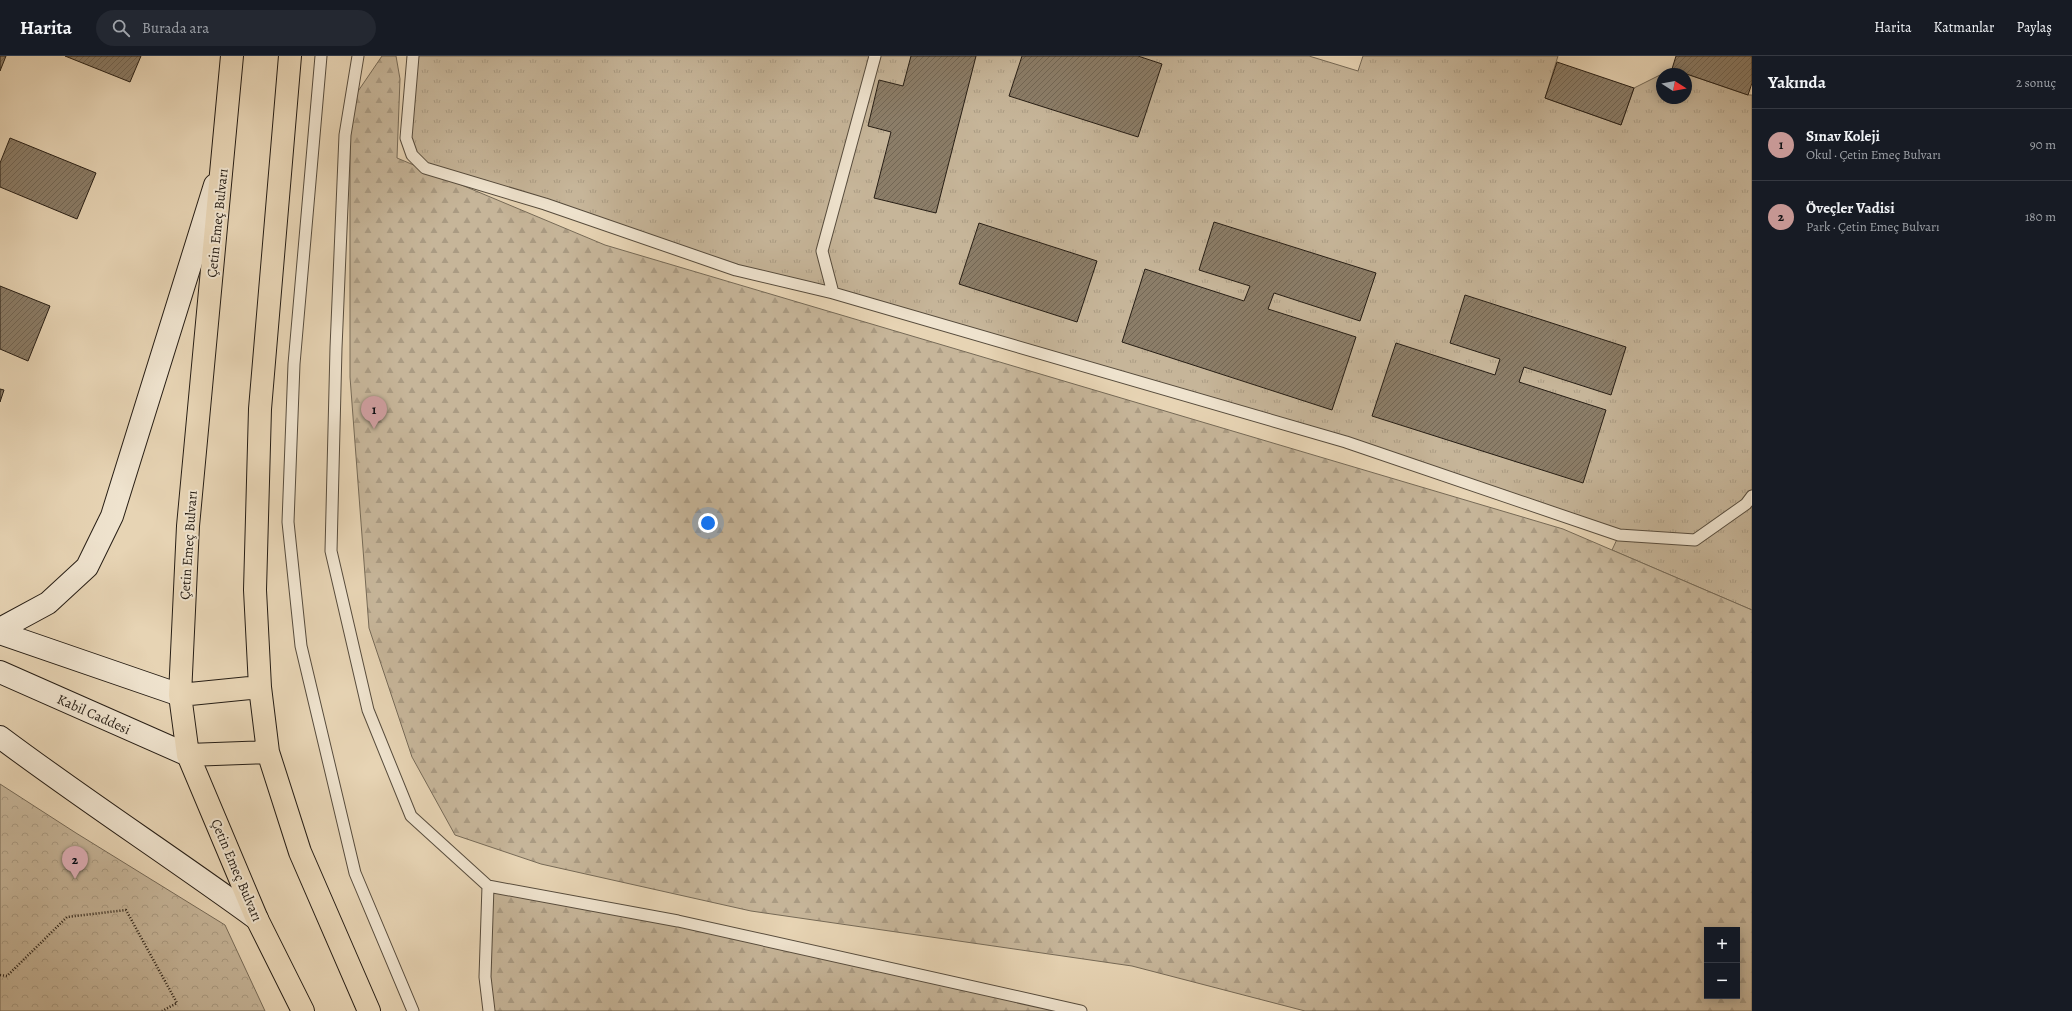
<!DOCTYPE html>
<html lang="tr">
<head>
<meta charset="utf-8">
<style>
	:root { --surface:#171b24; --page:#242831; --text:#f1f3f6; --muted:#9ea1a6; --line:#363941; --accent:#c59692 }
	body { margin:0; font-family:Alegreya,serif; background:var(--page); color:var(--text) }
	.controls { position:absolute; right:12px; bottom:12px; display:grid; overflow:hidden; border-radius:0px; box-shadow:0 2px 10px #0003 }
	.controls button { width:36px; height:36px; display:grid; place-items:center; padding:0; border:0; border-bottom:1px solid var(--line); background:var(--surface); color:var(--text); font:20px sans-serif }
	.compass { position:absolute; left:1656px; top:12px; width:36px; height:36px; border-radius:50%; background:var(--surface); box-shadow:0 2px 10px #0003; rotate:101deg }
	.you { position:absolute; left:708px; top:467px; width:14px; height:14px; margin:-10px; border:3px solid #fff; border-radius:50%; background:#1a73e8; box-shadow:0 0 0 6px #1a73e833 }
	.badge { display:grid; place-items:center; width:26px; height:26px; border-radius:50%; background:var(--accent); color:#111; font-size:13px; font-weight:700 }
	.pin { position:absolute; translate:-50% -33px; filter:drop-shadow(0 1px 2px #0008) }
	.pin::after { content:''; position:absolute; top:21px; width:14px; height:12px; background:inherit; clip-path:polygon(0 0,100% 0,50% 100%) }
	.list { margin:0; padding:0; list-style:none }
	h2 { display:flex; justify-content:space-between; align-items:center; height:52px; margin:0; padding:0 16px; font-size:17px }
	h2 small { font-size:13px; font-weight:400; color:var(--muted) }
	.list li { display:grid; grid-template-columns:26px 1fr auto; gap:12px; align-items:center; box-sizing:border-box; height:72px; padding:0 16px; border-top:1px solid var(--line) }
	.list b { display:block; font-size:15px; white-space:nowrap }
	.list p { margin:0; font-size:13px; white-space:nowrap; color:var(--muted) }
	.list em { font-size:13px; font-style:normal; color:var(--muted) }
	.icon { flex:none; width:22px; height:22px; fill:none; stroke:currentColor; stroke-width:2; stroke-linecap:round; stroke-linejoin:round }
	.map { position:relative; flex:none; width:1752px; height:955px; overflow:hidden }
	header { display:flex; align-items:center; gap:24px; box-sizing:border-box; height:56px; padding:0 20px; background:var(--surface); border-bottom:1px solid var(--line) }
	header strong { font-size:19px }
	nav { display:flex; gap:22px; margin-inline-start:auto; font-size:14px }
	.search { width:280px; height:36px; background:var(--page); display:flex; align-items:center; gap:10px; box-sizing:border-box; padding:0 14px; border-radius:22px; color:var(--muted); font-size:15px }
	main { display:flex }
	aside { flex:1; background:var(--surface) }
	.map>svg:first-child { display:block }
	.grass { fill:url(#grass-tufts); stroke:#766a57; fill-rule:evenodd }
	.forest { fill:url(#forest-firs); stroke:#766a57; fill-rule:evenodd }
	.park { fill:url(#park-crowns); stroke:#766a57 }
	.building { fill:url(#building-hatch); stroke:#271e15 }
	.lines { fill:none; stroke-linecap:round; stroke-linejoin:round }
	.service-casing { stroke:#574c3d; stroke-width:13 }
	.secondary-casing { stroke:#271e15; stroke-width:24 }
	.primary-casing { stroke:#271e15; stroke-width:24 }
	.path { stroke:#271e15; stroke-width:2.5; stroke-dasharray:1 2; stroke-linecap:butt }
	.service { stroke:#efe3ce; stroke-width:11 }
	.secondary { stroke:#efe3ce; stroke-width:22 }
	.primary { stroke:#e7d4b4; stroke-width:22 }
	.labels { text-anchor:middle; stroke-width:4; stroke-linejoin:round; paint-order:stroke }
	.street-label { font-size:14px; fill:#271e15; stroke:#efe3ce }
</style>
</head>
<body>
<header>
<strong>Harita</strong>
<div class="search"><svg class="icon" aria-label="search" viewBox="0 0 24 24"><circle cx="10" cy="10" r="6"/><path d="M15 15l6 6"/></svg>Burada ara</div>
<nav><a>Harita</a><a>Katmanlar</a><a>Paylaş</a></nav>
</header>
<main>
<div class="map">
<svg width="1752" height="955" viewBox="0 0 1752 955">
	<defs>
		<pattern id="grass-tufts" width="24" height="20" patternUnits="userSpaceOnUse"><rect width="24" height="20" fill="#c6b599"/><path d="M3 7l-1-3M5 7V3M7 7l1-3M15 17l-1-3M17 17v-4M19 17l1-3" fill="none" stroke="#aa9b83"/></pattern>
		<pattern id="forest-firs" width="22" height="20" patternUnits="userSpaceOnUse"><rect width="22" height="20" fill="#c6b599"/><path d="M5 1l3.5 6h-7zM16 11l3.5 6h-7z" fill="#aa9b83"/></pattern>
		<pattern id="park-crowns" width="20" height="18" patternUnits="userSpaceOnUse"><rect width="20" height="18" fill="#c6b599"/><path d="M2 6a3 3 0 1 1 6 0M12 15a3 3 0 1 1 6 0" fill="none" stroke="#aa9b83"/></pattern>
		<pattern id="building-hatch" width="6" height="6" patternUnits="userSpaceOnUse"><rect width="6" height="6" fill="#8b7d68"/><path d="M-1 1l2-2M0 6l6-6M5 7l2-2" fill="none" stroke="#726654"/></pattern>
	</defs>
	<rect width="100%" height="100%" fill="#e7d4b4"/>
	<filter id="stains"><feTurbulence type="fractalNoise" baseFrequency=".005" numOctaves="4"/><feColorMatrix values="0 0 0 0 .2 0 0 0 0 .09 0 0 0 0 .02 0 0 0 .5 -.17"/></filter>
	<radialGradient id="worn" r=".72"><stop offset=".6" stop-color="#630" stop-opacity="0"/><stop offset="1" stop-color="#630" stop-opacity=".3"/></radialGradient>
	<path class="grass" d="M 413,0 L 1309,0 L 1358,15 L 1363,0 L 1558,0 L 1545,42 L 1621,69 L 1634,32 L 1672,13 L 1748,39 L 1752,39 L 1752,554 L 1612,494 L 1619,479 L 1346,386 L 736,214 L 425,112 L 406,82 ZM 1662,18 L 1686,18 L 1686,42 L 1662,42 Z"/>
	<path class="forest" d="M 382,0 L 396,0 L 400,23 L 397,102 L 605,189 L 1563,473 L 1752,554 L 1752,955 L 1305,955 L 1132,910 L 751,855 L 541,808 L 455,779 L 412,701 L 369,572 L 350,321 L 350,47 ZM 1707,874 L 1737,874 L 1737,940 L 1707,940 Z
		M 488,830 L 1081,955 L 489,955 Z"/>
	<path class="park" d="M 0,728 L 76,777 L 225,869 L 265,955 L 0,955 Z"/>
	<path class="building" d="M 0,0 L 6,0 L 0,15 Z
		M 65,0 L 141,0 L 130,26 Z
		M 911,0 L 976,0 L 936,157 L 874,142 L 891,76 L 868,70 L 879,24 L 903,30 Z
		M 1022,0 L 1138,0 L 1162,8 L 1138,81 L 1009,40 Z
		M 1676,0 L 1752,0 L 1752,27 L 1748,39 L 1672,13 Z
		M 1557,6 L 1634,32 L 1621,69 L 1545,42 Z
		M 10,82 L 96,117 L 77,163 L 0,131 L 0,107 Z
		M 1214,166 L 1376,217 L 1360,265 L 1274,237 L 1268,253 L 1356,281 L 1332,354 L 1122,286 L 1145,213 L 1244,245 L 1250,230 L 1199,214 Z
		M 979,167 L 1097,205 L 1077,266 L 959,228 Z
		M 0,230 L 50,250 L 28,305 L 0,293 Z
		M 1465,239 L 1626,291 L 1611,339 L 1524,311 L 1519,326 L 1606,354 L 1583,427 L 1372,360 L 1396,287 L 1495,319 L 1500,303 L 1450,287 Z
		M 0,333 L 4,334 L 0,346 Z"/>
	<g class="lines">
		<g class="service-casing">
			<path id="service" d="M 321,0 L 294,308 L 288,466 L 301,590 L 355,817 L 413,955
				M 358,0 L 345,79 L 336,292 L 331,495 L 368,654 L 411,760 L 488,830 L 678,865 L 1081,955
				M 413,0 L 406,82 L 412,99 L 425,112 L 545,148 L 736,214 L 833,237
				M 875,0 L 822,195 L 833,237 L 1346,386 L 1619,479 L 1695,484 L 1746,448 L 1752,440
				M 488,830 L 485,921 L 489,955"/>
		</g>
		<g class="secondary-casing">
			<path id="secondary" d="M 0,573 L 48,547 L 87,511 L 112,460 L 215,129
				M 0,577 L 180,639
				M 0,616 L 188,699
				M 0,681 C 84,744 172,801 257,863"/>
		</g>
		<g class="primary-casing">
			<path id="primary" d="M 232,0 L 188,470 L 180,639 L 188,699 L 257,863 L 303,955
				M 290,0 L 260,353 L 255,534 L 260,631 L 268,696 L 300,796 L 369,955
				M 180,639 L 260,631
				M 188,699 L 268,696"/>
		</g>
		<path class="path" d="M 0,919 L 7,920 L 67,861 L 126,854 L 177,947 L 162,955"/>
		<use href="#service" class="service"/>
		<use href="#secondary" class="secondary"/>
		<use href="#primary" class="primary"/>
	</g>
	<g class="labels">
		<g class="street-label">
			<text transform="translate(217 167) rotate(-84)" y="5">Çetin Emeç Bulvarı</text>
			<text transform="translate(188 489) rotate(-86)" y="5">Çetin Emeç Bulvarı</text>
			<text transform="translate(94 658) rotate(24)" y="5">Kabil Caddesi</text>
			<text transform="translate(237 814) rotate(67)" y="5">Çetin Emeç Bulvarı</text>
		</g>
	</g>
	<rect width="100%" height="100%" filter="url(#stains)"/>
	<rect width="100%" height="100%" fill="url(#worn)"/>
</svg>
<div class="controls">
<button>+</button>
<button>−</button>
</div>
<svg class="compass" viewBox="-18 -18 36 36"><path d="M0-13l5 13h-10z" fill="#e53935"/><path d="M0 13l5-13h-10z" fill="#9ea1a6"/></svg>
<div class="you"></div>
<div class="pin badge" style="left:374px;top:373px">1</div>
<div class="pin badge" style="left:75px;top:823px">2</div>
</div>
<aside>
<h2>Yakında<small>2 sonuç</small></h2>
<ul class="list">
<li><span class="badge">1</span><div><b>Sınav Koleji</b><p>Okul · Çetin Emeç Bulvarı</p></div><em>90 m</em></li>
<li><span class="badge">2</span><div><b>Öveçler Vadisi</b><p>Park · Çetin Emeç Bulvarı</p></div><em>180 m</em></li>
</ul>
</aside>
</main>
</body>
</html>
